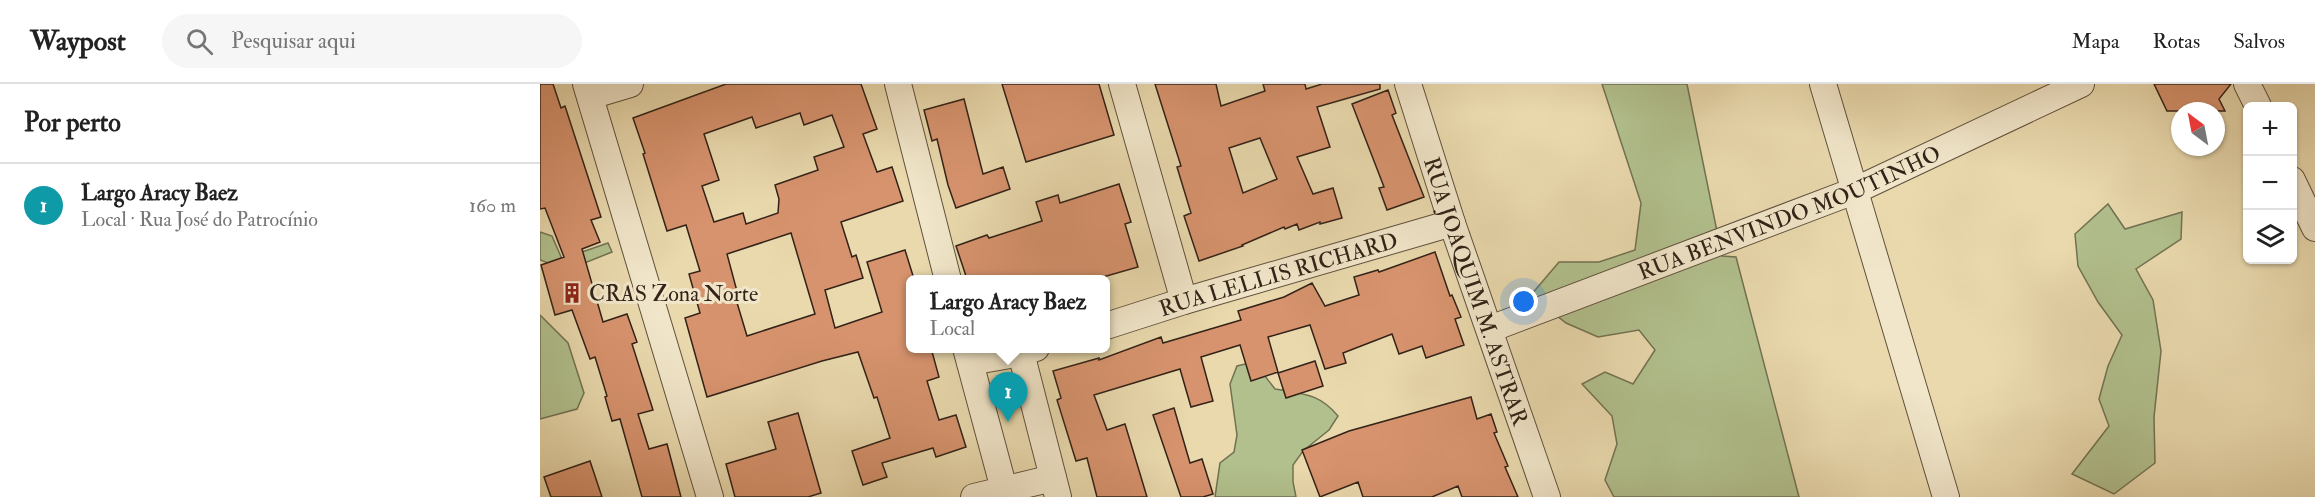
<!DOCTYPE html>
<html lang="pt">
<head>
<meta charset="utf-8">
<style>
	:root { --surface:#fff; --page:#f6f6f6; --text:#222; --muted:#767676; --line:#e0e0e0; --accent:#d93025 }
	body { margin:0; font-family:"IM FELL Double Pica",serif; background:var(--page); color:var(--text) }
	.controls { position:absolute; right:18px; top:18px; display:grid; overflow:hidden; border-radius:9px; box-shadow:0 2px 4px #0004 }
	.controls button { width:54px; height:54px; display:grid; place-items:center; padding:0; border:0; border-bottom:2px solid var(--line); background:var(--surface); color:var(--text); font:30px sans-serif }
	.compass { position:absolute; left:1631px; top:18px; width:54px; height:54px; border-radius:50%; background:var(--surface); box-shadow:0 2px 4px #0004; rotate:328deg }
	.you { position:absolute; left:984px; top:218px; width:21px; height:21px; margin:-15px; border:4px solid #fff; border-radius:50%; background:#1a73e8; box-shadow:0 0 0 9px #1a73e833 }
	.badge { display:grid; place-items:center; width:39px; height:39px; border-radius:50%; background:var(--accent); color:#fff; font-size:20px; font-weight:700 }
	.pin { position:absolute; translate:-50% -50px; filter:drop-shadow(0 2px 3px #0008) }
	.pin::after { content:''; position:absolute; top:32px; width:21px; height:18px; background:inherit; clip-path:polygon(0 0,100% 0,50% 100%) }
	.popup { position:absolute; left:366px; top:191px; width:204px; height:78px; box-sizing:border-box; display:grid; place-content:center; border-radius:9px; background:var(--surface); filter:drop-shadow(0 2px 4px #0005); font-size:20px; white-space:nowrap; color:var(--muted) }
	.popup b { font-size:22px; color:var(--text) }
	.popup::after { content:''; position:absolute; left:50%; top:100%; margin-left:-12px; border:12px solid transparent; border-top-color:var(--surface) }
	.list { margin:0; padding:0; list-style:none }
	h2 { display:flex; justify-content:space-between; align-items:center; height:78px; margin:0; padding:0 24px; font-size:26px }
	h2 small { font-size:20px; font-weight:400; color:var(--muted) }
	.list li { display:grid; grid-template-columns:39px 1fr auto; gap:18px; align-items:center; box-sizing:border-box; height:84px; padding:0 24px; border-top:2px solid var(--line) }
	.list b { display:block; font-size:22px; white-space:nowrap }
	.list p { margin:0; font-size:20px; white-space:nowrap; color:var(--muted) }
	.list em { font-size:20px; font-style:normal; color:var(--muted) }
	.icon { flex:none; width:33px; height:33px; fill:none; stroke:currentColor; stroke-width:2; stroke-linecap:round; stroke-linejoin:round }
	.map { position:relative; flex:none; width:1775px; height:413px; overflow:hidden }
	header { display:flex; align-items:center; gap:36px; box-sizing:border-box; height:84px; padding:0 30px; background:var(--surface); border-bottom:2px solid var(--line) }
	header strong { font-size:28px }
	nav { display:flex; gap:33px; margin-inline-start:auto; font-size:21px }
	.search { width:420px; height:54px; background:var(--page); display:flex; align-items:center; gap:15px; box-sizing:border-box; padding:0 21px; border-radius:33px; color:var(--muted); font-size:22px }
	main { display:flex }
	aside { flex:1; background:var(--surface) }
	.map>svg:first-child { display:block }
	.green { fill:#b1c08d; stroke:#727152; stroke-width:1.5 }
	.building { fill:#d7936e; stroke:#322217; stroke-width:1.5; fill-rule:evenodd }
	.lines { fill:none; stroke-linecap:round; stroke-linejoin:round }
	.street-casing { stroke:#60503c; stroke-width:28 }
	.street { stroke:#f1e6ca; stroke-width:26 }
	.labels { text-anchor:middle; stroke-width:6; stroke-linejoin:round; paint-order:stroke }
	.street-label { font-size:22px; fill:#322217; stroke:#f1e6ca }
	.poi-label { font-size:22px; fill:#322217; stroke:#f1e6ca; text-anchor:start }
</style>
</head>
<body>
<header>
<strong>Waypost</strong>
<div class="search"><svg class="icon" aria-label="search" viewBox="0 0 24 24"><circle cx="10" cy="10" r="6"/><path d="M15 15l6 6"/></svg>Pesquisar aqui</div>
<nav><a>Mapa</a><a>Rotas</a><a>Salvos</a></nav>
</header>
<main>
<aside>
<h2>Por perto<small></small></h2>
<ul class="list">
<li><span class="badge" style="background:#0f9aa8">1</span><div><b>Largo Aracy Baez</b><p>Local · Rua José do Patrocínio</p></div><em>160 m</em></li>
</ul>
</aside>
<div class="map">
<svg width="1775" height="413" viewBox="0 0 1775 413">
	<rect width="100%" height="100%" fill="#e9d9ad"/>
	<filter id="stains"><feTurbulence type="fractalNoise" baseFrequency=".00333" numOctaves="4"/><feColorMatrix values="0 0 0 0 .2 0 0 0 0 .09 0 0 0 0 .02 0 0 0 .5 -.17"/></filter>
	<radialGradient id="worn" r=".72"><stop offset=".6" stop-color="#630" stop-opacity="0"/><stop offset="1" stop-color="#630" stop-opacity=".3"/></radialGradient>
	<path class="green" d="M 1062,0 L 1147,0 L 1182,172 L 1196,173 L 1259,413 L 1074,413 L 1065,396 L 1077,360 L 1072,332 L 1042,300 L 1065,288 L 1093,300 L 1115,266 L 1099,246 L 1058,253 L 1026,239 L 991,211 L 1019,178 L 1059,178 L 1095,166 L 1101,119 Z
		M 1568,120 L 1585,145 L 1642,128 L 1641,155 L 1596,185 L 1613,216 L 1621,267 L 1614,333 L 1615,379 L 1574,410 L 1532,390 L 1569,342 L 1559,315 L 1568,282 L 1582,251 L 1558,218 L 1538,182 L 1535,150 Z
		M 0,148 L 12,152 L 22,175 L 68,159 L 72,168 L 12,192 L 6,178 L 0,176 Z
		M 0,231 L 28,259 L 44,309 L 37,325 L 0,335 Z
		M 714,278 L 735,305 C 763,310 779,309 798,332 L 789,346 L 763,367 L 753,381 L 753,398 L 756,413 L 675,413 L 680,379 L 694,368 L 697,351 L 690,300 L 697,282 Z"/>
	<path class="building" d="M 0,0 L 13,0 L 21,24 L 25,22 L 61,133 L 51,136 L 60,158 L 42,165 L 63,238 L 87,230 L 97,258 L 92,260 L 113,326 L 98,330 L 109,365 L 127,360 L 141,413 L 102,413 L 80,335 L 72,337 L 65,313 L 67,312 L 55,273 L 50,275 L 32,226 L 15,231 L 1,181 L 24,173 L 5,124 L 0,125 Z
		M 186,0 L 321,0 L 337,45 L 323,50 L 337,88 L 352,83 L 363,117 L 301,138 L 312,173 L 316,171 L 323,194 L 285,206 L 295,244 L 342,228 L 327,178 L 365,166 L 374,195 L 370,195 L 370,264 L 391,264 L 399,293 L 387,297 L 399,336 L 416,331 L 426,363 L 396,373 L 393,364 L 342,379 L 347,393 L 323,401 L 312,367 L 350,354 L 337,313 L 334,314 L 318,268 L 282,277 L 167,313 L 145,234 L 160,229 L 149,190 L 160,187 L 146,141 L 127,147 L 103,70 L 105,69 L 93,34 ZM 260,29 L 264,41 L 292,31 L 304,63 L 274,73 L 278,86 L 235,101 L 239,115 L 238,129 L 206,140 L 203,129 L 174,138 L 162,102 L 179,96 L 164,50 L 212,33 L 216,44 ZM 251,149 L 275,230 L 207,252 L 195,212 L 198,211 L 187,170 Z
		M 462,0 L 559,0 L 574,51 L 486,78 Z
		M 615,0 L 676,0 L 681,22 L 725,7 L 723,0 L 765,0 L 766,5 L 782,0 L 840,0 L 840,5 L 777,23 L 790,63 L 757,73 L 773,110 L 793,104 L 802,134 L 780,140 L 780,138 L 759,146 L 757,140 L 745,145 L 744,143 L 702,161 L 703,162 L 659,177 L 644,132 L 651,129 L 637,83 L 641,82 ZM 720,54 L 737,95 L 703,109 L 689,64 Z
		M 1614,0 L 1691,0 L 1679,15 L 1685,27 L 1627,27 Z
		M 848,6 L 856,29 L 852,31 L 884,113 L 847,126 L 839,104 L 844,103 L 812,20 Z
		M 424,15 L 443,90 L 463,83 L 470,105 L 416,124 L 408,101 L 397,55 L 392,57 L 384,26 Z
		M 579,100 L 591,138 L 585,140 L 598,183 L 556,195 L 427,195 L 416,162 L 447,151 L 449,154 L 502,137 L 496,118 L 518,111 L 520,119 Z
		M 895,168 L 910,212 L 912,211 L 921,233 L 915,235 L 924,261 L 886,274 L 882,262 L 859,270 L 852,250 L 803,269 L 806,279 L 785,285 L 770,241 L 728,253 L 738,288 L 711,297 L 700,261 L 661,273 L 673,317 L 651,323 L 640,285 L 554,311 L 567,346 L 585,340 L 607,413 L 557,413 L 547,374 L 536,377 L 517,316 L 521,314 L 513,287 L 559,274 L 559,276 L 621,253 L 623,259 L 701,236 L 698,227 L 744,213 L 772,199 L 785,222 L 819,211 L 814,193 L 838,186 L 839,188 Z
		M 775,277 L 783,302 L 746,314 L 738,289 Z
		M 931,313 L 937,335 L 951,330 L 957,348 L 954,349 L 968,382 L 965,383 L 978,413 L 922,413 L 918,402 L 892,413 L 823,413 L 818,398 L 780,413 L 762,366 L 809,347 Z
		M 634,324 L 650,379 L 662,375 L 673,410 L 663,413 L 641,413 L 613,331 Z
		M 258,329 L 281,409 L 268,413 L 195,413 L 186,380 L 236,365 L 228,338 Z
		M 50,377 L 62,413 L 11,413 L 4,393 Z"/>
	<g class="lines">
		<g class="street-casing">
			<g id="street">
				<path d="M 46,0 L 170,413"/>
				<path d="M 358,0 L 408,196"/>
				<path d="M 582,0 L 644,217"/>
				<path id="s1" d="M 868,0 L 912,139 L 1007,413"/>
				<path d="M 1283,0 L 1406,413"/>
				<path d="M 1707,0 L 1718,22"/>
				<path d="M 50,12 L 90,0"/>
				<path d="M 1752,96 L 1775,144"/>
				<path id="s2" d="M 566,242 L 644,217 L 912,139"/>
				<path id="s3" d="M 950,245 L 1314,107 L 1541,0"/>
				<path d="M 426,264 L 464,405"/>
				<path d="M 481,269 L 518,413"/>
				<path d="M 430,278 L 481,269 L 496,264"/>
				<path d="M 434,413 L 513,394"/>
			</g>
		</g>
		<use href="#street" class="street"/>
	</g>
	<defs>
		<g id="building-bare" transform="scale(1.62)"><path d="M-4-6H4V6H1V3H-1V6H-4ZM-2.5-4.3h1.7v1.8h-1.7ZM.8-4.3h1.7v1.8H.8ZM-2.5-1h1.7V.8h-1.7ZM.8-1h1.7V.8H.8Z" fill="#8f2418" stroke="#f1e6ca" stroke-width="2.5" paint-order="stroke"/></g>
	</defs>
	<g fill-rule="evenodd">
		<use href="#building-bare" x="32" y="209"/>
	</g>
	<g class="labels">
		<g class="street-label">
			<text dy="8" stroke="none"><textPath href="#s3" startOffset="321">RUA BENVINDO MOUTINHO</textPath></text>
			<text dy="8" stroke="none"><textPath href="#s2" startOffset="180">RUA LELLIS RICHARD</textPath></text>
			<text dy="8" stroke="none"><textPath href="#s1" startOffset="218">RUA JOAQUIM M. ASTRAR</textPath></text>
		</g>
		<g class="poi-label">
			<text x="49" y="217">CRAS Zona Norte</text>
		</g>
	</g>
	<rect width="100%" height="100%" filter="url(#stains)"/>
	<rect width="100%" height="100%" fill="url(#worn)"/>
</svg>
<div class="controls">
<button>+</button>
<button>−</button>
<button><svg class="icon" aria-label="layers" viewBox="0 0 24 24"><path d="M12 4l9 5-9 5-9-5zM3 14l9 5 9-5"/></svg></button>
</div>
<svg class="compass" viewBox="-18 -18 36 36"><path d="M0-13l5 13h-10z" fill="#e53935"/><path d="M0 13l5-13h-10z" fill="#767676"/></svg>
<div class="you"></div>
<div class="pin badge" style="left:468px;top:338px;background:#0f9aa8">1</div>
<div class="popup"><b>Largo Aracy Baez</b>Local</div>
</div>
</main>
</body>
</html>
